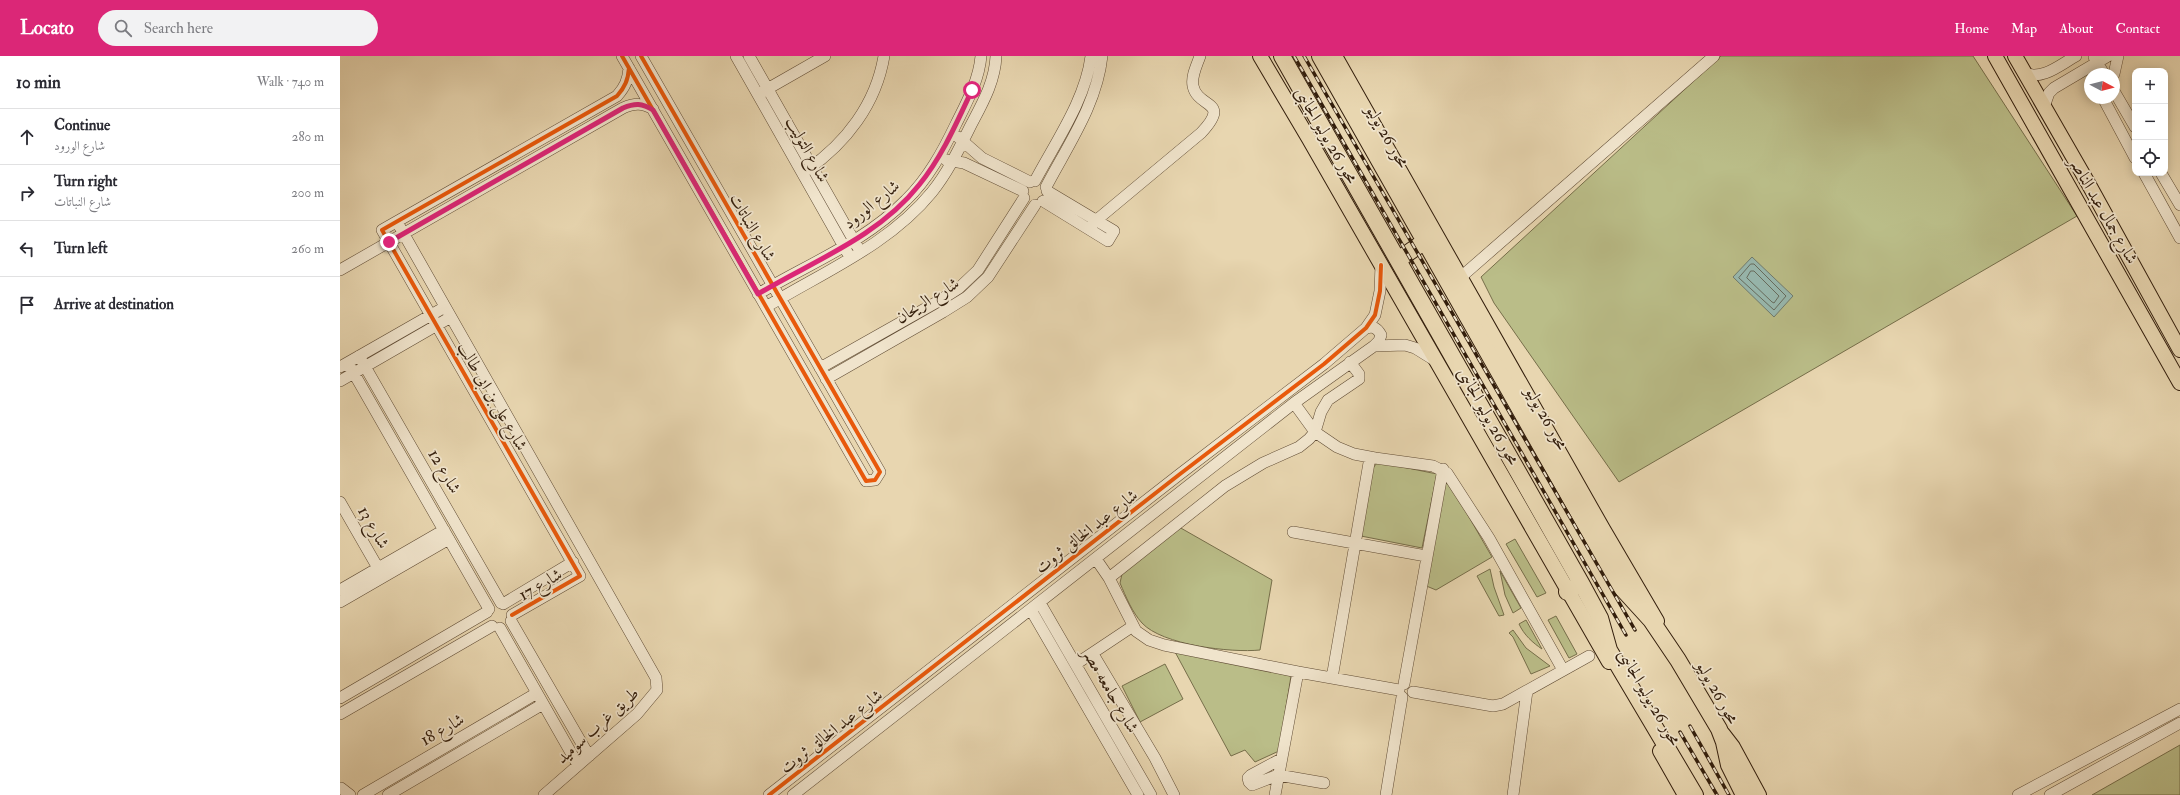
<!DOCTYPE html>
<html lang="en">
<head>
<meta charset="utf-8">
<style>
	:root { --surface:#fff; --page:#f2f2f3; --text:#2b2b33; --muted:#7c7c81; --line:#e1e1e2; --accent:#db2777 }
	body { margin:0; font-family:"IM FELL Double Pica",Amiri,serif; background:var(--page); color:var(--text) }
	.controls { position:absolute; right:12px; top:12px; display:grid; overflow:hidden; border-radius:8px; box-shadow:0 2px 10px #0003 }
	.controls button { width:36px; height:36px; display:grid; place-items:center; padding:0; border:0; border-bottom:1px solid var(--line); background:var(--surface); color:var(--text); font:20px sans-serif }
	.compass { position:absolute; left:1744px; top:12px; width:36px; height:36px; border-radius:50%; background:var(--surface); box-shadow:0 2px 10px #0003; rotate:97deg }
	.stop { position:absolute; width:12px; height:12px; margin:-9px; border:3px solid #db2777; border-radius:50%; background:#fff }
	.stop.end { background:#db2777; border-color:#fff; box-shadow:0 1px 4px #0008 }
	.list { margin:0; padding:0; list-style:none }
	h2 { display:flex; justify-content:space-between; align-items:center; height:52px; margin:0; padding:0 16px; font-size:17px }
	h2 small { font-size:13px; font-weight:400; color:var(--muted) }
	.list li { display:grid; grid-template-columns:26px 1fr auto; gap:12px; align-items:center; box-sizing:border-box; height:56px; padding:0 16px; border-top:1px solid var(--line) }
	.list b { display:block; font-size:15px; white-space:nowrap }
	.list p { margin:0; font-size:13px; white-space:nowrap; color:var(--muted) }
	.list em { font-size:13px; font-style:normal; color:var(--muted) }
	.icon { flex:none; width:22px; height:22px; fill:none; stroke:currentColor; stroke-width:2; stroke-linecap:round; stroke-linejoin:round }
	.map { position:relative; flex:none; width:1840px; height:739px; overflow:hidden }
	header { display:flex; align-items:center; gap:24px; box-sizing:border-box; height:56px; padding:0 20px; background:var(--accent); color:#fff }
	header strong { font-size:19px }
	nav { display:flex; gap:22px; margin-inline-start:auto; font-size:14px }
	.search { width:280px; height:36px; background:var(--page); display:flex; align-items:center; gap:10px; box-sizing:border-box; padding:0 14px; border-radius:22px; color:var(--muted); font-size:15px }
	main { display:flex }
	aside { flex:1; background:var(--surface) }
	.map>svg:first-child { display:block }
	.green { fill:#babd88; stroke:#766e4a }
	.water { fill:#98b9b0; stroke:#707b6e }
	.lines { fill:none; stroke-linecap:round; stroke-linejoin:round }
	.shore { stroke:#666c5e; stroke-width:1 }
	.minor-casing { stroke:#604c35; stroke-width:12 }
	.major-casing { stroke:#331e0c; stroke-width:16 }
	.highway-casing { stroke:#331e0c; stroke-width:18 }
	.minor { stroke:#f0e4cc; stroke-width:11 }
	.major { stroke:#e8d6b0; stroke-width:14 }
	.highway { stroke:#e8d6b0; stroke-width:16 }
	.rail-casing { stroke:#331e0c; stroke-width:3.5 }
	.rail { stroke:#f0e4cc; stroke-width:2; stroke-dasharray:6; stroke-linecap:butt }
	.cycleway-casing { stroke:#f0e4cc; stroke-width:6 }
	.cycleway { stroke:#e8590c; stroke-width:4 }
	.route { stroke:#db2777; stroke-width:5 }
	.labels { text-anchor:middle; stroke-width:3.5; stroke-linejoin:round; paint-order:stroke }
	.street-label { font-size:17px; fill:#331e0c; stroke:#f0e4cc }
</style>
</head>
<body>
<header>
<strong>Locato</strong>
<div class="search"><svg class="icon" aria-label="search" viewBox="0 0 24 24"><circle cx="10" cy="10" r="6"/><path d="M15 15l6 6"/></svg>Search here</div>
<nav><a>Home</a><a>Map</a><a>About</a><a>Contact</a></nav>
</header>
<main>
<aside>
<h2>10 min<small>Walk · 740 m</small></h2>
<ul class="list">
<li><svg class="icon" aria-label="ahead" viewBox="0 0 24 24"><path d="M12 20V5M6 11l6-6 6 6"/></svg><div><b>Continue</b><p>شارع الورود</p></div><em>280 m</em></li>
<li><svg class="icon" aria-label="right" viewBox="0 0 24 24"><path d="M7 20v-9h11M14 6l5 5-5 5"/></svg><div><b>Turn right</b><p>شارع النباتات</p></div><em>200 m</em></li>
<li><svg class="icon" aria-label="left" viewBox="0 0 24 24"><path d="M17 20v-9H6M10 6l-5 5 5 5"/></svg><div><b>Turn left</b></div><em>260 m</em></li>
<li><svg class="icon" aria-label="arrive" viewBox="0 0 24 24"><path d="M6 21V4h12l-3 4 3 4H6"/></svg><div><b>Arrive at destination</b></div></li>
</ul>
</aside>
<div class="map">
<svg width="1840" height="739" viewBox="0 0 1840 739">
	<rect width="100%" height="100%" fill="#e8d6b0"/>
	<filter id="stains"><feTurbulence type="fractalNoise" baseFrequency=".005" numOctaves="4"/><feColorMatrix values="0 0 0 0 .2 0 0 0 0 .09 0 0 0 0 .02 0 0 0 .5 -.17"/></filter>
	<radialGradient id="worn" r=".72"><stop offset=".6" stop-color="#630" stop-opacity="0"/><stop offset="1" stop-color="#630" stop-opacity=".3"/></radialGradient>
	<path class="green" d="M 1381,0 L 1633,0 L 1737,160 L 1279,426 L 1154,247 L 1141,221 Z
		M 1038,406 L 1097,418 L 1082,492 L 1021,480 L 1031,414 Z
		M 1106,421 L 1152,501 L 1096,534 L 1084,529 Z
		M 839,471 L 932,524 L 920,594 C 891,597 822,589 802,567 C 792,556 786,541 780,527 L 782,518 Z
		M 1175,483 L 1206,537 L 1197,541 L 1166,488 Z
		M 1150,513 L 1154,531 L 1164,559 L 1159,560 L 1137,520 Z
		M 1160,515 L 1181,552 L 1173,557 L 1165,539 Z
		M 1216,560 L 1237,598 L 1229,602 L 1208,564 Z
		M 1186,564 L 1202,593 C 1193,587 1184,579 1179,568 Z
		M 1173,574 L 1186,592 L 1210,610 L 1191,618 L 1173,581 L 1169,577 Z
		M 834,594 L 951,620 L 939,695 L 915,706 L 905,694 L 891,700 Z
		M 825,608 L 843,643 L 800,666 L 782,630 Z
		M 1840,689 L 1840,739 L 1752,739 Z"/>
	<path class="water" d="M 1412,201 L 1453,240 L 1434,261 L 1393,221 Z"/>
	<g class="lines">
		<path class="shore" d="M 1411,208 L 1414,208 L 1446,240 L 1434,254 L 1399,222 Z
			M 1411,215 L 1414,215 L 1439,240 L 1434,247 L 1432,246 L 1407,222 Z"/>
		<g class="minor-casing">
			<path id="minor" d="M 282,0 L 526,425 L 535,424 L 540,416 L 301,0
				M 396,0 L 507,196
				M 409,0 L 517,190
				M 1754,1 L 1764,18
				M 1685,17 C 1702,25 1721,8 1736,0
				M 1774,18 L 1778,0
				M 1774,35 L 1795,71
				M 422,36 L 485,0
				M 1763,42 L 1795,102
				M 1704,51 L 1709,37 L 1714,32 L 1768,0
				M 618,81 L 642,102 L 690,126
				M 606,104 L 624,107 L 683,135
				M 467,114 C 506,87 536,48 544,0
				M 1804,117 L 1840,182
				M 1821,117 L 1840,149
				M 695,125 C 715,87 746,43 751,0
				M 706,131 C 728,89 757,48 762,0
				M 703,145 L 768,185 L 774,175 L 707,135
				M 57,166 L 316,622 L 317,634 L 297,658 L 204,739
				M 747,172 L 861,77 C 892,44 858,53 853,30 C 851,20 857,9 860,0
				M 0,214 L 283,52 C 295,47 302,47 313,53
				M 1121,221 L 1374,0
				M 418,238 C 468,208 525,186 566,144 C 588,123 603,95 616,68 C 627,46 639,24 641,0
				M 426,251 C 483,216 549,189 592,136 C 608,116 619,93 630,71 C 642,48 655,26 656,0
				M 1026,272 C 1034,270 1037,272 1041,279 L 1039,285 L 1034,290
				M 19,300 L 161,547
				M 8,307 L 149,553
				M 0,311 L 105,251
				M 480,312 L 597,246 L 619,232 L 638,214 L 684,142
				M 486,323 L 603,256 L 627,241 L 648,221 L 695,149
				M 0,325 L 111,261
				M 954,347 L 975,376 L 997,391 L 1014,398 L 1035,402 L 1093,410 L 1107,417 L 1149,482 L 1223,614
				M 0,446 L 38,512
				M 953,476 L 1086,500
				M 756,503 L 769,522 L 796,575 L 809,584 L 824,589 L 958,616 L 1059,634
				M 769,522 L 885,430 L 923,407 L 959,391 L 969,383 L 975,376 L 981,356 L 988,344 L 1019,323 L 1019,318 L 1010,306
				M 0,534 L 104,474
				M 0,546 L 109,483
				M 700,547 L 811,739
				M 163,548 L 233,506
				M 691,554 L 798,739
				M 172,559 L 240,520 L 42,174 L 277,40 C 285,31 288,24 289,12
				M 171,565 L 249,700
				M 160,572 L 238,709
				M 753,598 L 815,702 L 834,739
				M 736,608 L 793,570
				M 992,622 L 1030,401
				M 1064,628 L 1103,413
				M 1073,636 L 1153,650 L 1163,648 L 1249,600
				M 0,642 L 147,556
				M 0,658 L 152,570
				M 941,703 L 911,719 L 908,722 L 909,726 L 912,729 L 938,719 L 984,727
				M 1,732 L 10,739
				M 23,739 L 197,637
				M 48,739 L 203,648
				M 429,739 L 840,418 L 984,308 L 1026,272 L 1035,259 L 1040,235 L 1041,209
				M 453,739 L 954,347 L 1034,290 L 1065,289 L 1075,292 L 1096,305
				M 935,739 L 958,616
				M 1046,739 L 1062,641
				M 1173,739 L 1187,635
				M 1678,739 L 1840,653
				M 1710,739 L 1840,667"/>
		</g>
		<g class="major-casing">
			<path id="major" d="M 920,0 L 969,83 L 1269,606
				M 995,0 L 1263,473 L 1317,565
				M 1655,0 L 1840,327
				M 1675,0 L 1748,127 L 1840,294
				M 1383,678 L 1393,691 L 1419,739
				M 1320,695 L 1345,739"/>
		</g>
		<g class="highway-casing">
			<path id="highway" d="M 942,0 L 1241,527 L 1260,562 L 1269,594 L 1355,739
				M 980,0 L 1280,530 L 1311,564 L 1338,604 L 1379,673 L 1384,686 L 1389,709 L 1404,739
				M 1058,204 L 1085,185
				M 1227,536 L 1241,527"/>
		</g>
		<use href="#minor" class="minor"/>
		<use href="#major" class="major"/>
		<use href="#highway" class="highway"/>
		<g class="rail-casing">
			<path id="rail" d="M 954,0 L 1286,579
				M 964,0 L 1295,574
				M 1350,670 L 1389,739
				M 1340,676 L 1377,739"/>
		</g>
		<use href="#rail" class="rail"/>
		<g class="cycleway-casing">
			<path id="cycleway" d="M 282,0 L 526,425 L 535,424 L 540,416 L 301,0
				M 172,559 L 240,520 L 42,174 L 277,40 C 285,31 288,24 289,12
				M 429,739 L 840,418 L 984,308 L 1026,272 L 1035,259 L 1040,235 L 1041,209"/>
		</g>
		<use href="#cycleway" class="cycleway"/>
	</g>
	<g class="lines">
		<path class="route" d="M 49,186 L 283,52 C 295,47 302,47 313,54 L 418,238 C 473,205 538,181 579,129 C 602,101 617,66 632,34"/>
	</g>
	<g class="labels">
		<g class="street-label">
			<text transform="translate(987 79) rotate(60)" y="6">محور 26 يوليو الجانبى</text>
			<text transform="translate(1048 80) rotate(60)" y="6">محور 26 يوليو</text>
			<text transform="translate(468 93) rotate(61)" y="6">شارع التوليب</text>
			<text transform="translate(531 148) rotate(-39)" y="6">شارع الورود</text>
			<text transform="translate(1764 154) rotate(60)" y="6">شارع جمال عبد الناصر</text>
			<text transform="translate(413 171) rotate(60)" y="6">شارع النباتات</text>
			<text transform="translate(587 244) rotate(-32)" y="6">شارع الريحان</text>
			<text transform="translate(153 340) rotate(60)" y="6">شارع على بن ابى طالب</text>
			<text transform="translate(1149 360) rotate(61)" y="6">محور 26 يوليو الجانبى</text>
			<text transform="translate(1207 362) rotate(61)" y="6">محور 26 يوليو</text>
			<text transform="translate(105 415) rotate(60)" y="6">شارع 12</text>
			<text transform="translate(34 471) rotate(60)" y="6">شارع 13</text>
			<text transform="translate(746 475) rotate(-38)" y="6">شارع عبد الخالق ثروت</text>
			<text transform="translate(200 528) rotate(-30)" y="6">شارع 17</text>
			<text transform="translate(771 634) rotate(60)" y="6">شارع جامعه مصر</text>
			<text transform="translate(1378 636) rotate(61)" y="6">محور 26 يوليو</text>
			<text transform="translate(1310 641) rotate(60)" y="6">محور 26 يوليو الجانبى</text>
			<text transform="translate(257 669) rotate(-42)" y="6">طريق غرب سوميد</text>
			<text transform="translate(102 673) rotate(-30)" y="6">شارع 18</text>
			<text transform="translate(491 675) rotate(-38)" y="6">شارع عبد الخالق ثروت</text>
		</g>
	</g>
	<rect width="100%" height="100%" filter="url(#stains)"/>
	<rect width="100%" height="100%" fill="url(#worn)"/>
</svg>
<div class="controls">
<button>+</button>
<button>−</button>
<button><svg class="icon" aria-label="locate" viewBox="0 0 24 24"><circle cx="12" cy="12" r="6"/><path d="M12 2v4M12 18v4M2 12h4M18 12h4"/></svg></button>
</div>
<svg class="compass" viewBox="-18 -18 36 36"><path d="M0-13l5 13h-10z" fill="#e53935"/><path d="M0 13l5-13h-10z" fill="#7c7c81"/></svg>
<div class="stop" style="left:632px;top:34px"></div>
<div class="stop end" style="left:49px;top:186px"></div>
</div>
</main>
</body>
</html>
